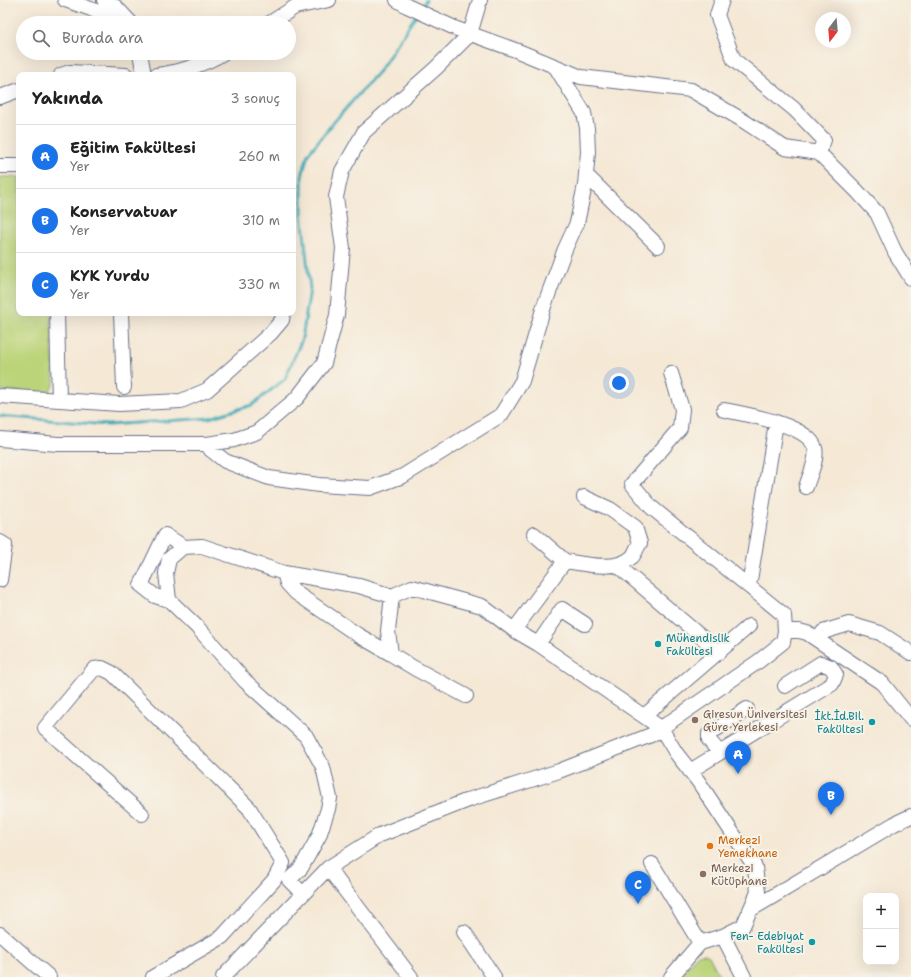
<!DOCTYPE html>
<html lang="tr">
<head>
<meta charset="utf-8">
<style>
	:root { --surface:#fff; --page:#f6f6f6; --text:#222; --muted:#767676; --line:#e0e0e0; --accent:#1a73e8 }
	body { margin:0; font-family:"Shantell Sans",sans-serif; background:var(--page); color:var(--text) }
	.controls { position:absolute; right:12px; bottom:12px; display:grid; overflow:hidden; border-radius:8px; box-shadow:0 4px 16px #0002 }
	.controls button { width:36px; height:36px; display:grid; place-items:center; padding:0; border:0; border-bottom:1px solid var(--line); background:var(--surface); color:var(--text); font:20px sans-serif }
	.compass { position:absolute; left:815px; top:12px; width:36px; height:36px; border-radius:50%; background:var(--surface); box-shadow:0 4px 16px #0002; rotate:196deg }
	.you { position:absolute; left:619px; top:383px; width:14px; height:14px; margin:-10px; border:3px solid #fff; border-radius:50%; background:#1a73e8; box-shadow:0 0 0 6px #1a73e833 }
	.badge { display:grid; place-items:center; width:26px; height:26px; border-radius:50%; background:var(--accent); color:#fff; font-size:13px; font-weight:700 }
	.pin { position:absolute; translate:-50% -33px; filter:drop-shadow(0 1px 2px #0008) }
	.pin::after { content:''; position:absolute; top:21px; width:14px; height:12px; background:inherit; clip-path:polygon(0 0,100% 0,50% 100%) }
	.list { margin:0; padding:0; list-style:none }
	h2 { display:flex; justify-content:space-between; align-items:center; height:52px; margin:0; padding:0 16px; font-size:17px }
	h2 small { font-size:13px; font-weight:400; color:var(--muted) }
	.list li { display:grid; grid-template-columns:26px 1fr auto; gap:12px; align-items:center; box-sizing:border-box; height:64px; padding:0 16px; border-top:1px solid var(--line) }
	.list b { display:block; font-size:15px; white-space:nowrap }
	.list p { margin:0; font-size:13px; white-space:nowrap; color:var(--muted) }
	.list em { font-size:13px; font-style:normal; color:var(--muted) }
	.icon { flex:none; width:22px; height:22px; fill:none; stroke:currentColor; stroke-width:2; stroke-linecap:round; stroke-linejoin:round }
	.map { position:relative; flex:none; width:911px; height:977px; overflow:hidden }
	.search { position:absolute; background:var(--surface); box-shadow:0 4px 16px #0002; left:16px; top:16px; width:280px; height:44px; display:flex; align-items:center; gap:10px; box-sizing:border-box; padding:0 14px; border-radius:22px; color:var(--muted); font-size:15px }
	.panel { position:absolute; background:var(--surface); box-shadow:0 4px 16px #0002; left:16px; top:72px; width:280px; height:244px; border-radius:8px }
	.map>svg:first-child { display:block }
	.green { fill:#bbd479; stroke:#6b826c }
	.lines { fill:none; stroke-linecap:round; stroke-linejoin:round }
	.stream { stroke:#3aaab8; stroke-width:3 }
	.minor-casing { stroke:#677088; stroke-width:16 }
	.minor { stroke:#fff; stroke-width:14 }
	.culture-dot { fill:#0f9aa8; stroke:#f7f3e8; stroke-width:1.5 }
	.education-dot { fill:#8d6e63; stroke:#f7f3e8; stroke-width:1.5 }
	.food-dot { fill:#e8710a; stroke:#f7f3e8; stroke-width:1.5 }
	.labels { text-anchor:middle; stroke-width:4; stroke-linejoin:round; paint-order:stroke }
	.culture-label { font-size:11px; fill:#0d838f; stroke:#f7f3e8; text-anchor:end }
	.education-label { font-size:11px; fill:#785e54; stroke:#f7f3e8; text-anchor:start }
	.food-label { font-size:11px; fill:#c56008; stroke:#f7f3e8; text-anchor:start }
</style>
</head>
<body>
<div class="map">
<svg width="911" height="977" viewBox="0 0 911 977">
	<rect width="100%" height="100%" fill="#f7f3e8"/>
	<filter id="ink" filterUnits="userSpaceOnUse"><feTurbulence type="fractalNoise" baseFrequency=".025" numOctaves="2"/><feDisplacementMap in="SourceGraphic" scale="8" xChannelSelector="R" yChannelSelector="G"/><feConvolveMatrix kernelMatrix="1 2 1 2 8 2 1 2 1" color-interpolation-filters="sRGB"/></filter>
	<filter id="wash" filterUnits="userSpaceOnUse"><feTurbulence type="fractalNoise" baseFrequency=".012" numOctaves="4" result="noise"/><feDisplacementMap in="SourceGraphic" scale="16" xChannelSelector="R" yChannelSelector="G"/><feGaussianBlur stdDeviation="0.9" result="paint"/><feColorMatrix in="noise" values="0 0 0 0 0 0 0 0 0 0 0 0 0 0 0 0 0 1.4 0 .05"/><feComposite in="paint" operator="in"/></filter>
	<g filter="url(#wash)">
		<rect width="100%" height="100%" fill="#f5e8d5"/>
		<path class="green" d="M 0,177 L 19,177 L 19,313 L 51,313 L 54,384 L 49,392 L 3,391 L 0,387 Z
			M 705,954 L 709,956 L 720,977 L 679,977 L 697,955 Z"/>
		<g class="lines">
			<path class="stream" d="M 420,9 L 426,0
				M 0,416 L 108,425 L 209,418 L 252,405 L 285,379 L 302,339 L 310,289 L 302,214 L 302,176 L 308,154 L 334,122 L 380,70 L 416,15"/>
		</g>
	</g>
	<g filter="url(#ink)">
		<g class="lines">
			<g class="minor-casing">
				<path id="minor" d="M 65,0 L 91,9 L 123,23
					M 104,0 L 116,7 L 131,23
					M 397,0 L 407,6 L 457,29 L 518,51 L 581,77 L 691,90 L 739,118 L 785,148 L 819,153 L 824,140 L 794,109 L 734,60 L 717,15 L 722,0
					M 270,23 L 295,7 L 329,0
					M 140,53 L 144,75
					M 61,75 L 70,72 L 126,75
					M 156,75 C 176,73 206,64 223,53
					M 0,97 L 19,90
					M 819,153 L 857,191 L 877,213 L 895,252 L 911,278
					M 0,166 L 19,166
					M 586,175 L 658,246
					M 57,313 L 59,400
					M 121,313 L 124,387
					M 0,396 L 119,404 L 181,401 L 207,390 L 271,333 L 282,320 L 283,313
					M 724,410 C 744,414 809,425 815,448 C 818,459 809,477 806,487
					M 0,439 L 58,444 L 207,444 L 234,440 L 257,432 L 297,398 L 324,363 L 337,315 L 343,248 L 336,197 L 342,171 L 364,132 L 436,68 L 470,34 L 480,0
					M 207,444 L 211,450 L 225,461 L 269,478 L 319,485 L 370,488 L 403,476 L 501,415 L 522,381 L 544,306 L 565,249 L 577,223 L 585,185 L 588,152 L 587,128 L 584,113 L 555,66
					M 534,534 L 565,561
					M 0,542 L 5,545 L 0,580
					M 617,565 L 719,652
					M 284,573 L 287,583 L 296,593 L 358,635 L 391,654
					M 749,586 L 776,423
					M 392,596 L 388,631 L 391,654 L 414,668 L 466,696
					M 169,600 L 155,596 L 141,585 L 165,535 L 184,547
					M 514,630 L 565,561 C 585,564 616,572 632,557 C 635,554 637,547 640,543 L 635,527 L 610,509 L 584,497
					M 785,631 L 799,631 L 807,633 L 882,683 L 911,719
					M 818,640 L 823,632 L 849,624 L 880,633 L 911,653
					M 538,644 L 562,609 L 585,624
					M 644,716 L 749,626
					M 719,752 L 709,740 L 709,734 L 747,709
					M 690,771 L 832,684 L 836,675 L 831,667 L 821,663 L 785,686
					M 142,814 L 45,728 L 94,669 L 102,668 L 112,673 L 249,808 L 283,863 L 274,880 L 222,937 L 153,977
					M 652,864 L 700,943
					M 328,868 L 411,977
					M 303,894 L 289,880 L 301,868 L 319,836 L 328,809 L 330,798 L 323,767 L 306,736 L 245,681 L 198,628 L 169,600 L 166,573 L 169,559 L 183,547 L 202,546 L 284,573 L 359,586 L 392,596 L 412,587 L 482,606 L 514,630 L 538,644 L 661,728 L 676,753 L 698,781 L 755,867 L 758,892 L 743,926 L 723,936 L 744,977
					M 750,910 L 894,824 L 911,816
					M 464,932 L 494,977
					M 0,934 L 49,977
					M 223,977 L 328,868 L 380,835 L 471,799 L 559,771 L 651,735 L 759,661 L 783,642 L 785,631 L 784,615 L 651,507 L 632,484 L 680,428 L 682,409 L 671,373
					M 671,977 L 700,943 L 723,936"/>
			</g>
			<use href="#minor" class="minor"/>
		</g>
	</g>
	<g class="culture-dot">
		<circle cx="658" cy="644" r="4"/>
		<circle cx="872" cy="722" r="4"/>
		<circle cx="812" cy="942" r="4"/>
	</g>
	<g class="education-dot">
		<circle cx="695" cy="720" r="4"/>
		<circle cx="703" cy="874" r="4"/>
	</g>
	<circle class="food-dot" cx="710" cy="846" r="4"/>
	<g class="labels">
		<g class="culture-label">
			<text x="666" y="642" text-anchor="start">Mühendislik<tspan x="666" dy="13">Fakültesi</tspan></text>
			<text x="864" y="720">İkt.İd.Bil.<tspan x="864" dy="13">Fakültesi</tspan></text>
			<text x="804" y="940">Fen- Edebiyat<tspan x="804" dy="13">Fakültesi</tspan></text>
		</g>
		<g class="education-label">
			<text x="703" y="718">Giresun Üniversitesi<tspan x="703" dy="13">Güre Yerlekesi</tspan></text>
			<text x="711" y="872">Merkezi<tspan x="711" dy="13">Kütüphane</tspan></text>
		</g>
		<g class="food-label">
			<text x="718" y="844">Merkezi<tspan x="718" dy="13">Yemekhane</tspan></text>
		</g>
	</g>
</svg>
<div class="controls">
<button>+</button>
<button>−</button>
</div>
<svg class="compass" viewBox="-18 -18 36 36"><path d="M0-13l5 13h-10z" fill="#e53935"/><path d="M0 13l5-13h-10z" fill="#767676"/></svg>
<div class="you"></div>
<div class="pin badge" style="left:738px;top:774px">A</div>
<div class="pin badge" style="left:831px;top:815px">B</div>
<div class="pin badge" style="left:638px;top:904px">C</div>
<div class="search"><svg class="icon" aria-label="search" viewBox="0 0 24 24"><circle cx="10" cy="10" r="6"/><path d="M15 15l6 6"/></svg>Burada ara</div>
<section class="panel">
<h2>Yakında<small>3 sonuç</small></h2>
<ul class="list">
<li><span class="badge">A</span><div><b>Eğitim Fakültesi</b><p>Yer</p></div><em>260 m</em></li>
<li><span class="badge">B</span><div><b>Konservatuar</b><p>Yer</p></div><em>310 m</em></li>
<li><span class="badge">C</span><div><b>KYK Yurdu</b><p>Yer</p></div><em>330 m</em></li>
</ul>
</section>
</div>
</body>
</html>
